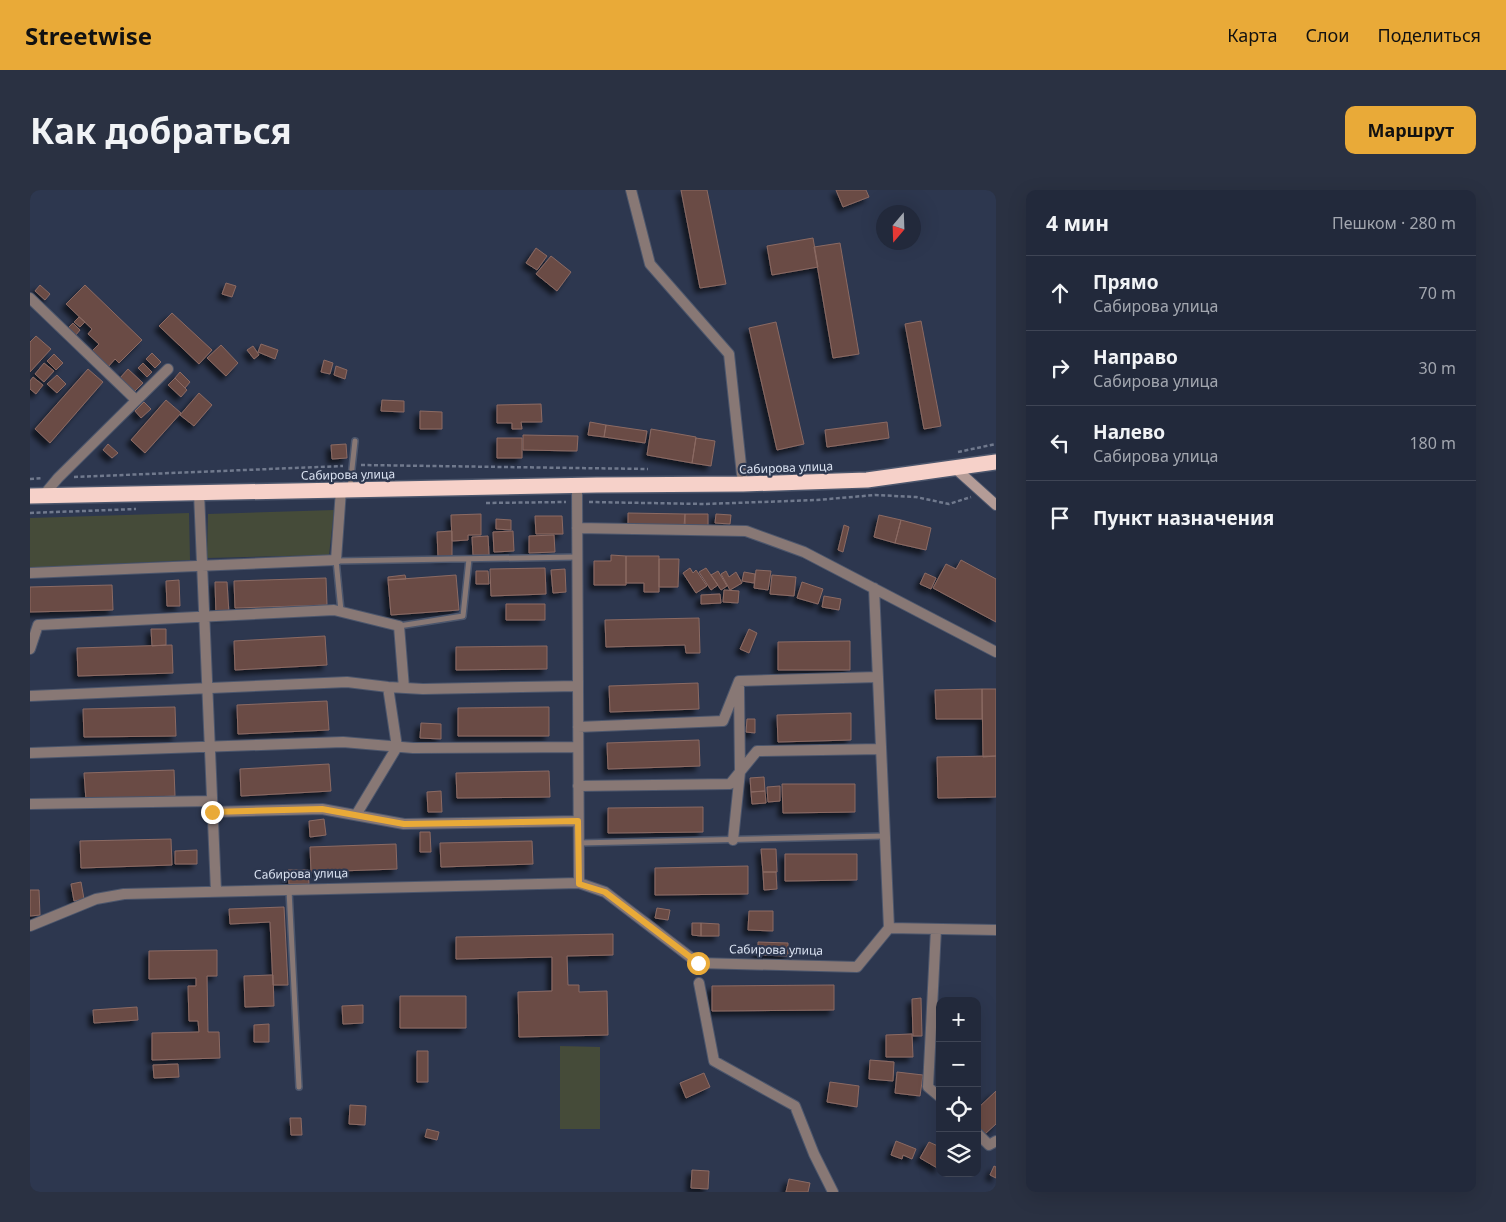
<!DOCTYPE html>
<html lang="ru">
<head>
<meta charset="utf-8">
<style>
	:root { --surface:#22293b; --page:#2a3142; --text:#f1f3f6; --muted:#a2a6af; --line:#3f4555; --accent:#e9aa38 }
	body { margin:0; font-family:"Noto Sans",sans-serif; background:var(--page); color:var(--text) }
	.controls { position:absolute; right:15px; bottom:15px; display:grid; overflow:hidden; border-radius:10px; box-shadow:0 5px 20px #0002 }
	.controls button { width:45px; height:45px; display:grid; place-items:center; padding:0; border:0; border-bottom:1px solid var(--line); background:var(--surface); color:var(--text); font:25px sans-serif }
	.compass { position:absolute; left:846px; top:15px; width:45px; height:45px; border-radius:50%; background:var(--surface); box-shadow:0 5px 20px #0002; rotate:199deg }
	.stop { position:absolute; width:15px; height:15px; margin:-11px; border:4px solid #e9aa38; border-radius:50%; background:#fff }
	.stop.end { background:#e9aa38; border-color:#fff; box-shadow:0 1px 5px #0008 }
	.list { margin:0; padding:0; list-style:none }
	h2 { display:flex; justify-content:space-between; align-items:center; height:65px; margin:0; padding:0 20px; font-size:21px }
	h2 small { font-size:16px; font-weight:400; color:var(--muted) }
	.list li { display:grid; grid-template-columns:32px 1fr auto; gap:15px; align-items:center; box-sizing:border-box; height:75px; padding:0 20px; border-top:1px solid var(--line) }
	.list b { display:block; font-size:19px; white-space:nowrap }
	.list p { margin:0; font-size:16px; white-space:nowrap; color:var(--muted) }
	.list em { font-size:16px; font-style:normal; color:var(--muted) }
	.icon { flex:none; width:28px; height:28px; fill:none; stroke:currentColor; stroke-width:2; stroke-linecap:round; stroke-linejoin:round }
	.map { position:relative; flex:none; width:966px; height:1002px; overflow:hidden; border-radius:10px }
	header { display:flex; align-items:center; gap:30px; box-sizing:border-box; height:70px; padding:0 25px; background:var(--accent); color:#111 }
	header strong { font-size:24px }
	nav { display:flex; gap:28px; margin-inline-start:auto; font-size:18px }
	.intro { display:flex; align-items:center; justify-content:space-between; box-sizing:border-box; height:120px; padding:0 30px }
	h1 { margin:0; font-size:35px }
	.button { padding:12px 22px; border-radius:10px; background:var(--accent); color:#111; font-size:18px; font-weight:700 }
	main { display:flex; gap:30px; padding:0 30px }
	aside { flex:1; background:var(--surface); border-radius:10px; box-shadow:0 5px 20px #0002 }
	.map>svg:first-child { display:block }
	.green { fill:#454b39 }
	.building { fill:#6a4b45; stroke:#8b6a63; filter:url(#shadow) }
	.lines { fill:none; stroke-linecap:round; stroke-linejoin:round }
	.lane-casing { stroke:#4c566c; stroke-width:8 }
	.street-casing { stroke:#4c566c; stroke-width:12 }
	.secondary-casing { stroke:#4c566c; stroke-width:12 }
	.highway-casing { stroke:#4c566c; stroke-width:18 }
	.path { stroke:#70798d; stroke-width:2.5; stroke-dasharray:4 2.5; stroke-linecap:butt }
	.lane { stroke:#887875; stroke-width:5 }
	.street { stroke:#887875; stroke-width:10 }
	.secondary { stroke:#b49c97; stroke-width:10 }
	.highway { stroke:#f6d1c9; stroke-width:15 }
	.route { stroke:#e9aa38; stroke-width:6 }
	.labels { text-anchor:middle; stroke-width:4.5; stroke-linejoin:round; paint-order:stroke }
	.street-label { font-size:12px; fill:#dae2f1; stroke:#2d374f }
</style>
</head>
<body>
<header>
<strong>Streetwise</strong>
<nav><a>Карта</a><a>Слои</a><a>Поделиться</a></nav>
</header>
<div class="intro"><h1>Как добраться</h1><a class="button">Маршрут</a></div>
<main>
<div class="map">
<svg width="966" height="1002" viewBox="0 0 966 1002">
	<defs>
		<filter id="shadow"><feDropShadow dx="-4.5" dy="4.5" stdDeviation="2.5" flood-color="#0009"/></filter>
	</defs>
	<rect width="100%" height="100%" fill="#2d374f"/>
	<path class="green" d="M 304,320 L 299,365 L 177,368 L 178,324 Z
		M 159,323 L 160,370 L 0,378 L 0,328 Z
		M 530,856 L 570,857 L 570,939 L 530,939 Z"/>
	<path class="building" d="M 651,0 L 677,0 L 696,94 L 670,98 Z
		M 806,0 L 836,0 L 839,7 L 813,17 Z
		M 783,48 L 788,77 L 742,85 L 737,56 Z
		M 810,53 L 829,164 L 803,168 L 784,57 Z
		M 506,58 L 517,66 L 507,80 L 496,73 Z
		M 521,66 L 541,82 L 527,101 L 506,84 Z
		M 196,93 L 206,96 L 202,107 L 192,104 Z
		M 10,95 L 20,104 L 15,110 L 5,101 Z
		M 55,95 L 112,150 L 89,173 L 85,169 L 78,177 L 62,161 L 69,154 L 58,144 L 62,139 L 36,114 Z
		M 142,123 L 182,160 L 169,174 L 129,136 Z
		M 49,127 L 55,132 L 50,137 L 44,132 Z
		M 891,131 L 911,236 L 894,239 L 875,134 Z
		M 746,132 L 774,254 L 747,260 L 719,138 Z
		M 43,133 L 50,140 L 45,146 L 38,138 Z
		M 6,146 L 21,159 L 0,182 L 0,152 Z
		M 231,154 L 248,160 L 245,169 L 228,162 Z
		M 191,155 L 208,173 L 196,186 L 177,168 Z
		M 223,156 L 229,165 L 224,169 L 217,160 Z
		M 122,163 L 131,172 L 125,178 L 116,169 Z
		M 24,164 L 33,173 L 26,180 L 17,171 Z
		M 294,170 L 303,173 L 300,184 L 291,182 Z
		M 14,173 L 24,181 L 14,192 L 5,184 Z
		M 113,173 L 122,182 L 117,187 L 108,178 Z
		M 306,176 L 317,180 L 315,189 L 304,185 Z
		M 58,179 L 73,192 L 20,253 L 5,239 Z
		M 98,179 L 113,193 L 104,202 L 90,188 Z
		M 150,182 L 160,192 L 155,198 L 145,188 Z
		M 27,185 L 36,194 L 27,203 L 17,194 Z
		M 3,187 L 13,195 L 6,204 L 0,199 L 0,191 Z
		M 145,188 L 157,200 L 151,207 L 138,195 Z
		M 169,203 L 182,215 L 164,236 L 150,225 Z
		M 136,210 L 151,223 L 115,263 L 101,250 Z
		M 352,210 L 374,211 L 374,222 L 351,221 Z
		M 114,212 L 121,219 L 111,228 L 105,221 Z
		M 511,214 L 512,232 L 491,232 L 492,239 L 482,239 L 482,233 L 467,233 L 467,215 Z
		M 390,221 L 412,222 L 412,239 L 390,239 Z
		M 560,232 L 576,235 L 574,247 L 558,245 Z
		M 857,232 L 859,248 L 797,257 L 795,240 Z
		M 576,235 L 617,241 L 615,253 L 574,247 Z
		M 621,239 L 666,247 L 662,273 L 617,265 Z
		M 493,245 L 548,246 L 547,261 L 493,260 Z
		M 467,248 L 492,248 L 492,268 L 467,268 Z
		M 666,248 L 685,251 L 681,276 L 662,273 Z
		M 78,254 L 88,263 L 82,268 L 73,260 Z
		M 316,254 L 317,268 L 302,269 L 301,255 Z
		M 598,323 L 655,324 L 654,336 L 598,335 Z
		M 451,324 L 451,345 L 438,345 L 438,350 L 422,351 L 421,325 Z
		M 655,324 L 678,324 L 678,336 L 655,336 Z
		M 686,324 L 701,325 L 700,334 L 685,333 Z
		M 849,325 L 871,330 L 865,353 L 844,347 Z
		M 505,326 L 532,326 L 533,344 L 506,344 Z
		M 466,329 L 481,330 L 481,340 L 466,339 Z
		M 871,330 L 901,338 L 896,360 L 865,353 Z
		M 814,335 L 819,337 L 813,362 L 808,360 Z
		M 422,341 L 422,367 L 408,367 L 407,342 Z
		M 483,341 L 484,361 L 464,362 L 463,342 Z
		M 524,345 L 525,362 L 499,363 L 499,346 Z
		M 458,346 L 459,365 L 443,365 L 442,347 Z
		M 581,365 L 596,366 L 596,395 L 564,395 L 564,371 L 581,371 Z
		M 596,366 L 629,366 L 629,402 L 614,402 L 614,393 L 596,393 Z
		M 629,369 L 649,369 L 648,397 L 629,397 Z
		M 931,370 L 966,389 L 966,432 L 903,398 L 916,374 L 926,379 Z
		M 515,378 L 516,404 L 461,406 L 460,379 Z
		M 660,378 L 663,383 L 666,380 L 677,396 L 666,403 L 653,383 Z
		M 676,378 L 688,395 L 681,400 L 669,382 Z
		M 535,379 L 536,402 L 523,403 L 521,380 Z
		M 726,380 L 741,381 L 738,400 L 724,398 Z
		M 446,381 L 458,381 L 459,394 L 446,394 Z
		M 688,381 L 697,396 L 691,400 L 681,385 Z
		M 696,381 L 699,387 L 706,382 L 712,393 L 700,400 L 691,384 Z
		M 714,382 L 725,384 L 724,393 L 712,391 Z
		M 895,383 L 906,388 L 901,399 L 890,394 Z
		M 375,385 L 376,389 L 358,390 L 358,387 Z
		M 426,385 L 429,420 L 361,425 L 358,390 Z
		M 742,385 L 766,387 L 764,406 L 740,404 Z
		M 296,388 L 297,415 L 205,418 L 204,391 Z
		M 149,390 L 150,416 L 137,416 L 136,391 Z
		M 185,392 L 197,392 L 199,424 L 186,425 Z
		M 772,392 L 793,399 L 788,414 L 767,408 Z
		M 82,395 L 83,420 L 0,422 L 0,397 Z
		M 694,400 L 709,401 L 708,413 L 693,412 Z
		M 690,404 L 691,413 L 671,414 L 671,405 Z
		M 794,406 L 811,409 L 809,420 L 792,417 Z
		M 476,414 L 515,414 L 515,430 L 476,430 Z
		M 669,428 L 670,463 L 656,463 L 655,455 L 576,457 L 575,430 Z
		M 121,439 L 136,439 L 136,455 L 122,456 Z
		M 719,439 L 727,443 L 719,463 L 710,459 Z
		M 295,446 L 297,475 L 205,480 L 204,451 Z
		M 820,451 L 820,480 L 748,480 L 748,452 Z
		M 142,455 L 143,483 L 48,486 L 47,458 Z
		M 517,456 L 517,479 L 426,480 L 426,457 Z
		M 668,493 L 669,519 L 580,522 L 579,496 Z
		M 952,499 L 966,499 L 966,566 L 953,567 Z
		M 952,499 L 952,529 L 906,529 L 905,500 Z
		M 297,511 L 299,540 L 208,544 L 207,515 Z
		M 145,517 L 146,546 L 54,547 L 53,519 Z
		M 519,517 L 519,546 L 428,546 L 428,518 Z
		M 821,523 L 821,550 L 748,552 L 747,525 Z
		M 717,529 L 725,529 L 725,543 L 716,542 Z
		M 391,533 L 411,534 L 411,549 L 390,548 Z
		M 669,550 L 670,576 L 578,579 L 577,553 Z
		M 966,566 L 966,607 L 908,608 L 907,567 Z
		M 299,574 L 301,601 L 211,606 L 210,579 Z
		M 144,580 L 145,606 L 56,610 L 54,583 Z
		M 519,581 L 520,607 L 427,608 L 426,583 Z
		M 734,587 L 735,601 L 721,602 L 720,588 Z
		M 752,594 L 825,594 L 825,622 L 753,623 Z
		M 750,596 L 750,611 L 738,612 L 737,597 Z
		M 411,601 L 412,622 L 398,622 L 397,602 Z
		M 735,601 L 736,613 L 722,614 L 721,602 Z
		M 673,617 L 673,642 L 578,643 L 578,618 Z
		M 294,629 L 296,645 L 280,647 L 279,631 Z
		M 390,642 L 400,642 L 401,662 L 390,662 Z
		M 141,649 L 142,675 L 51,678 L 50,651 Z
		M 502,651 L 503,674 L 411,677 L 410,653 Z
		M 366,654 L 367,679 L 281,682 L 280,657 Z
		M 731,659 L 746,659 L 747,682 L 733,682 Z
		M 167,660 L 167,674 L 145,674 L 145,661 Z
		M 755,664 L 827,664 L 827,690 L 755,691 Z
		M 718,676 L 718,704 L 625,705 L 625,678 Z
		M 258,680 L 278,680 L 279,694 L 259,694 Z
		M 733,682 L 746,682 L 747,699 L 734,700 Z
		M 51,692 L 54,709 L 44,711 L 41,694 Z
		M 0,700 L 9,700 L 10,725 L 0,726 Z
		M 254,717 L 258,795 L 243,795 L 240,732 L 200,734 L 199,719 Z
		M 627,718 L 640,720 L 638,730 L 625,728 Z
		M 719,721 L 743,721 L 743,741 L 718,740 Z
		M 662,733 L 671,733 L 671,746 L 662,745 Z
		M 671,733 L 689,734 L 689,746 L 671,746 Z
		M 583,744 L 583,765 L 537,766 L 538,795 L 549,795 L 549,802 L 577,801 L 578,845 L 489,847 L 488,802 L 522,801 L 522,767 L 426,769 L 426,747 Z
		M 728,752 L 758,753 L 758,766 L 728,765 Z
		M 187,760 L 187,786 L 177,786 L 178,842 L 189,842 L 190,868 L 122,870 L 122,843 L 169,842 L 168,831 L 159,831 L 158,796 L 166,796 L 166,788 L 119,789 L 119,761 Z
		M 243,785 L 244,816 L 215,817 L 214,786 Z
		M 804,795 L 804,820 L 682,821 L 682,796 Z
		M 370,806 L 436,806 L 436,838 L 370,838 Z
		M 891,808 L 892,846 L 883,846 L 882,809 Z
		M 333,815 L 333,833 L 313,834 L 312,816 Z
		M 107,817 L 108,830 L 64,833 L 63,820 Z
		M 239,834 L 239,852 L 224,852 L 224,835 Z
		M 882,844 L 883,867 L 856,867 L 856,845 Z
		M 387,861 L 398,861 L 398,892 L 387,892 Z
		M 840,870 L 864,872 L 863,891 L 839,889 Z
		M 148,874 L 149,887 L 124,888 L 123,875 Z
		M 867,882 L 893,885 L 890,906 L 865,903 Z
		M 674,883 L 680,897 L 656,908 L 650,893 Z
		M 800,892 L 829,896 L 827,917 L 797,912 Z
		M 966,901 L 966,934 L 955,944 L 947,935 L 947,919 Z
		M 320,915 L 336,916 L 335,935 L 319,934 Z
		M 260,928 L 271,928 L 272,945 L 261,945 Z
		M 397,939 L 409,942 L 407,950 L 395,947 Z
		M 866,951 L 886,959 L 882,969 L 873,965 L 872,969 L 861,965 Z
		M 899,952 L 910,957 L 909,979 L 890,968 Z
		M 964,976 L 966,977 L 966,988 L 960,985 Z
		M 662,980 L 679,981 L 678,999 L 661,998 Z
		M 759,989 L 780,993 L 778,1002 L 756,1002 Z"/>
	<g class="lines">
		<g class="lane-casing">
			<path id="lane" d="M 320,297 L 325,251
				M 306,370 L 311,421
				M 306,371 L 547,367
				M 369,436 L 433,426 L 439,369
				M 548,653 L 855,646
				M 259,700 L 269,897"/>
		</g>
		<g class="street-casing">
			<path id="street" d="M 601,0 L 620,74 L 699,164 L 713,294
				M 0,108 L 106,210
				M 547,296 L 549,693
				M 169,303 L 186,701
				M 13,306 L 28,288 L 138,179
				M 547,338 L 716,341 L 774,362 L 966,462
				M 0,383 L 306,370 L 311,300
				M 844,398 L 859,738
				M 0,459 L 8,435 L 304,420 L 369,436 L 374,498
				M 0,506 L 317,492 L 358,497 L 393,499 L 548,496
				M 548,537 L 693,531 L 709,491 L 848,487
				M 0,563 L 313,552 L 383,558 L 548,557
				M 548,596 L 700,594 L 727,561 L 851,559
				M 0,614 L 182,611
				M 182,622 L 292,619 L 374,634 L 548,631
				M 326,625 L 367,557 L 358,497
				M 703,650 L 710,582 L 709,497
				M 0,736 L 66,709 L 94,704 L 549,693 L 575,702 L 668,773 L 827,777 L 859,738 L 966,740
				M 906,739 L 898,897 L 910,907
				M 669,793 L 684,871 L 765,916 L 784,964 L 803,1002
				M 947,943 L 959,955 L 966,951"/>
		</g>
		<g class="secondary-casing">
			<path id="secondary" d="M 926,279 L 966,315"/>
		</g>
		<g class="highway-casing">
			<path id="highway" d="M 0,306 L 567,295 L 713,294 L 837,290 L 966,272"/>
		</g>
		<path class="path" d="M 928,262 L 966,254
			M 331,275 L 618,279
			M 44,287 L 313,276
			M 0,289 L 13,288
			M 559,312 L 675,314 L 787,310 L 845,305 L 886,307 L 919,314 L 941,307
			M 456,313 L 536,312
			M 0,323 L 106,319"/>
		<use href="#lane" class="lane"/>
		<use href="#street" class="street"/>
		<use href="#secondary" class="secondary"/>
		<use href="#highway" class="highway"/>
	</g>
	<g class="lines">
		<path class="route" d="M 182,622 L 292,619 L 374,634 L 548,631 L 549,694 L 575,702 L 668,773"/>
	</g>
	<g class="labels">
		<g class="street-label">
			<text transform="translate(756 278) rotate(-2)" y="4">Сабирова улица</text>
			<text transform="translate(318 285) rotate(-1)" y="4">Сабирова улица</text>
			<text transform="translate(271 684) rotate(-1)" y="4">Сабирова улица</text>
			<text transform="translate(746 760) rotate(1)" y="4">Сабирова улица</text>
		</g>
	</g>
</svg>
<div class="controls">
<button>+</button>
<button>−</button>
<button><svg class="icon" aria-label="locate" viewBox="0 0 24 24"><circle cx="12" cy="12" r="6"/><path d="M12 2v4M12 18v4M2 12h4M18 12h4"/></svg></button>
<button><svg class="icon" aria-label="layers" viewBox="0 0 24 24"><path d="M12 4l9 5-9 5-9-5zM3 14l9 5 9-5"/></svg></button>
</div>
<svg class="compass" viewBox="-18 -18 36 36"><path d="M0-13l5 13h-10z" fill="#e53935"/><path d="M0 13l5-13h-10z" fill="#a2a6af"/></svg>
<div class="stop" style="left:668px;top:773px"></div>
<div class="stop end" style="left:182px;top:622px"></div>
</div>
<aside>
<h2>4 мин<small>Пешком · 280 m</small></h2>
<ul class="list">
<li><svg class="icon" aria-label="ahead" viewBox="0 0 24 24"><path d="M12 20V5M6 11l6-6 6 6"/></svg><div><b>Прямо</b><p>Сабирова улица</p></div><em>70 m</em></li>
<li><svg class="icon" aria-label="right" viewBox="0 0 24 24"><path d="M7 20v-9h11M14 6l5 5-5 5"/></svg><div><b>Направо</b><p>Сабирова улица</p></div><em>30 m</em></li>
<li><svg class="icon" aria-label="left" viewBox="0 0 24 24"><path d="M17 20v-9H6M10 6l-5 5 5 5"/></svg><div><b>Налево</b><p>Сабирова улица</p></div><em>180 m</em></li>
<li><svg class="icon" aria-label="arrive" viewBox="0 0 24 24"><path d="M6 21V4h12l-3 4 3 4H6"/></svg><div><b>Пункт назначения</b></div></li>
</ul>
</aside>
</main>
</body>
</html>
